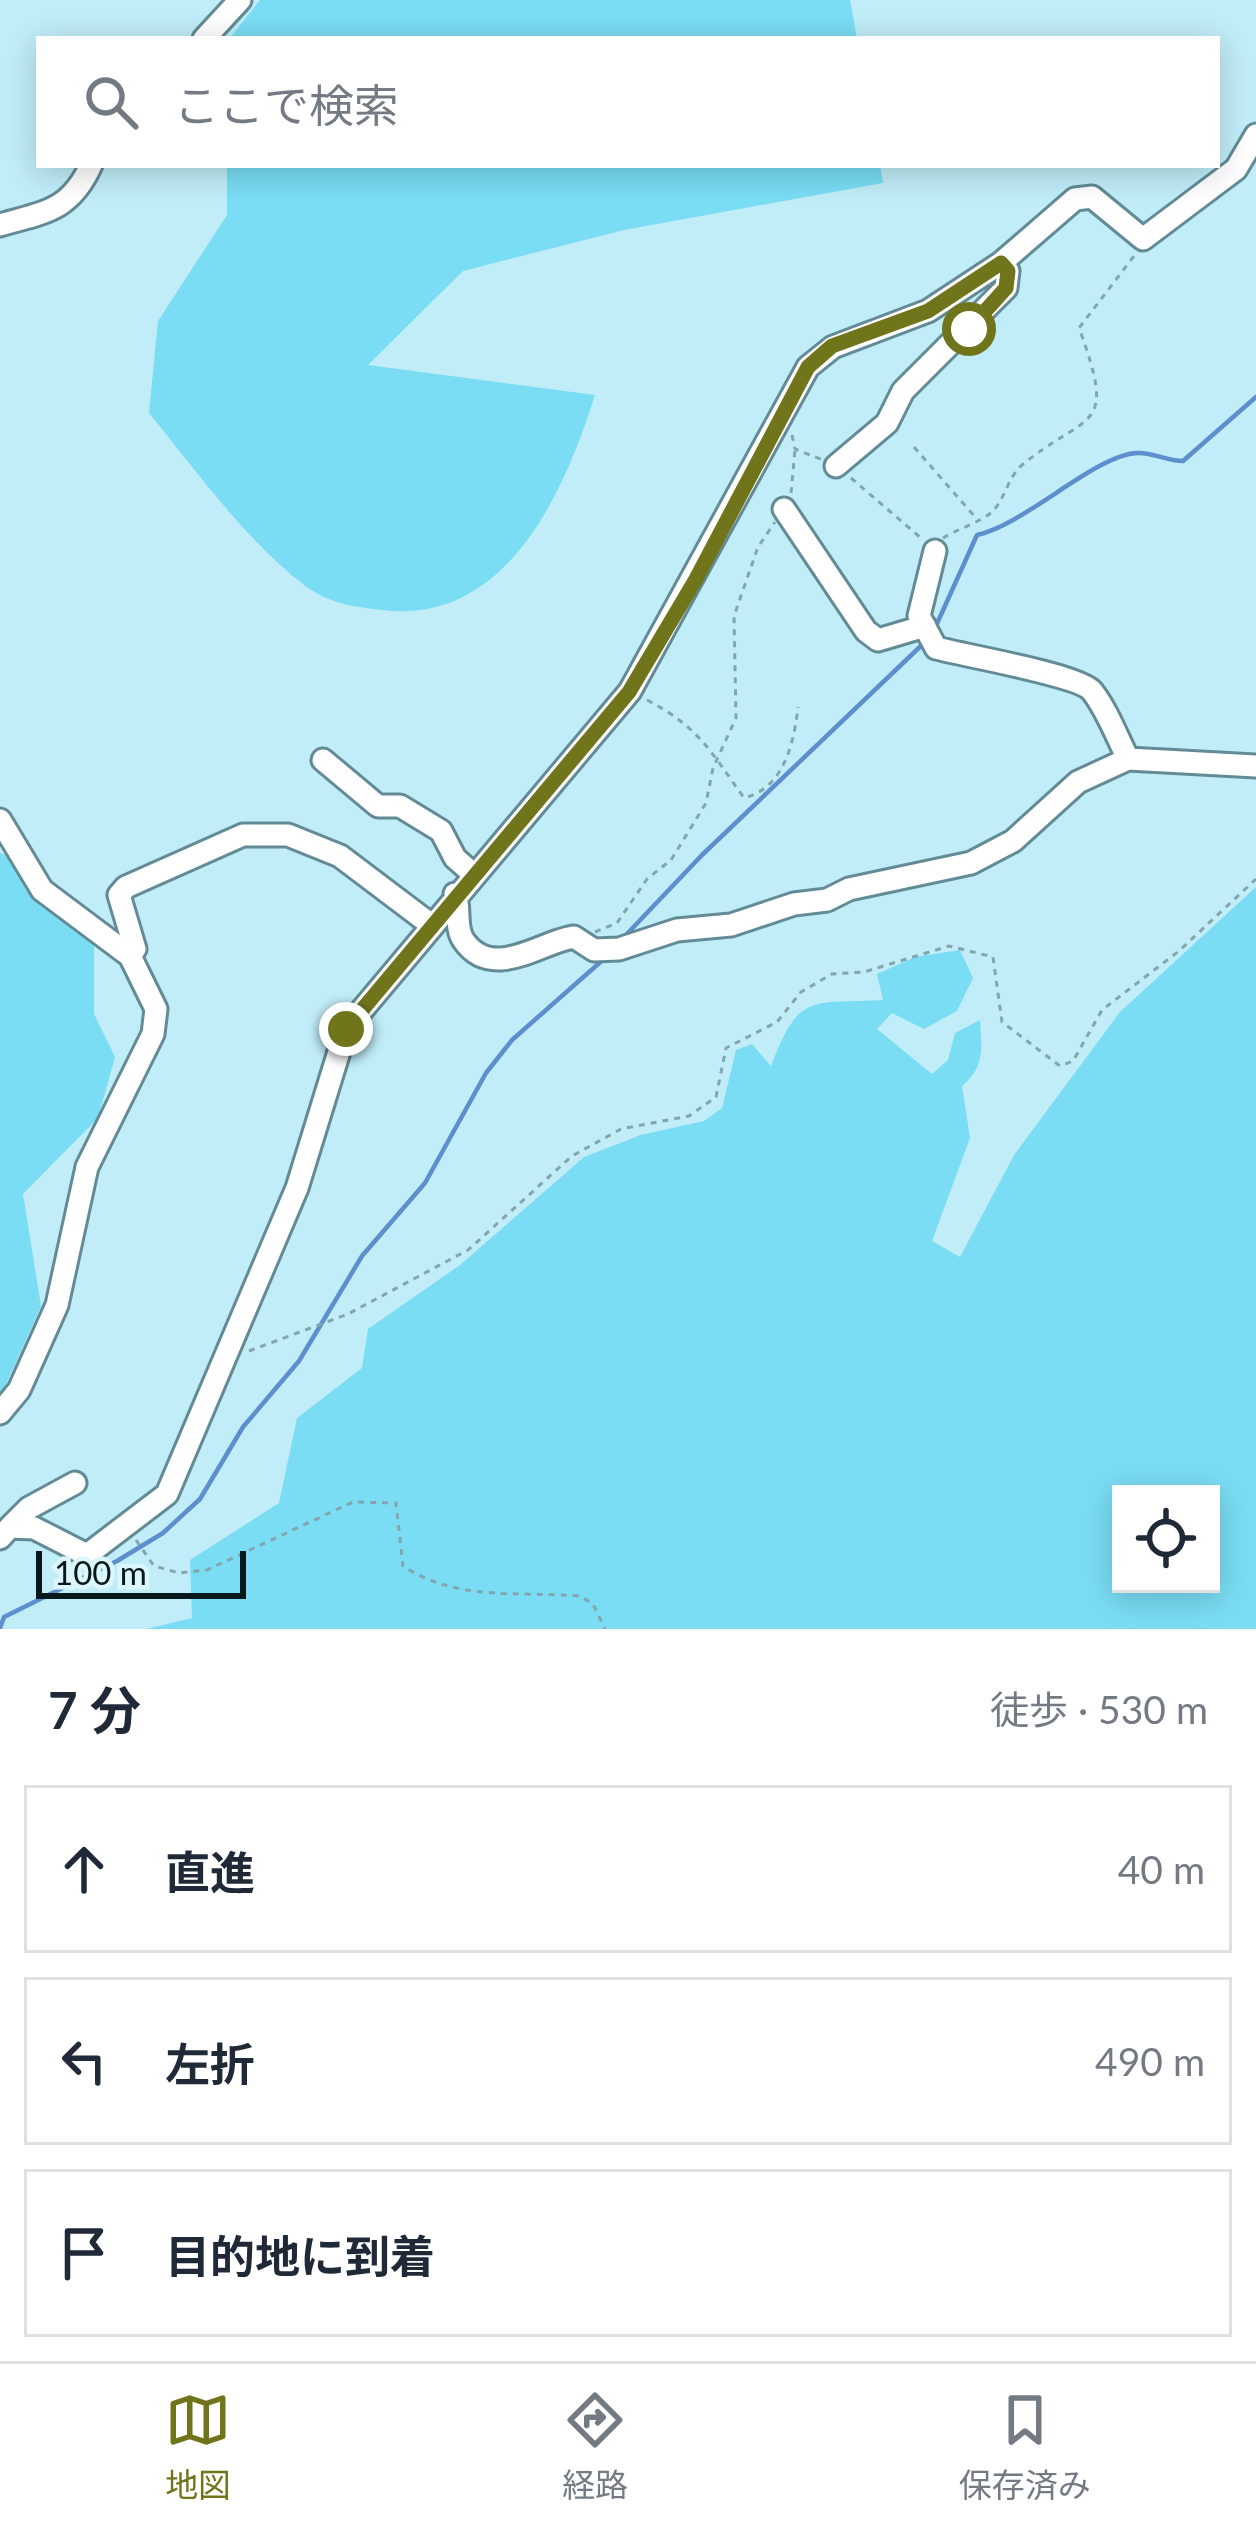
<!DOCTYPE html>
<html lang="ja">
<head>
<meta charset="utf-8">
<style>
	:root { --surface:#fff; --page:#f2f2f3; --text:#1f2937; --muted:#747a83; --line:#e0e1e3; --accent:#70751c }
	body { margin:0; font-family:Lato,"Noto Sans JP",sans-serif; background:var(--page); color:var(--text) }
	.controls { position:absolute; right:36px; bottom:36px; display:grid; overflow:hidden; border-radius:0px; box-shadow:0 6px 30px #0003 }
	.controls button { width:108px; height:108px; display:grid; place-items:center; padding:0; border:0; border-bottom:3px solid var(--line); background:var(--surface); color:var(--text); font:60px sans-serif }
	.scale { position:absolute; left:36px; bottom:30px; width:210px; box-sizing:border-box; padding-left:12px; border:6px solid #08191d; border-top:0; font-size:33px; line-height:42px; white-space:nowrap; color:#08191d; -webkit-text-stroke:9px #dcf6fd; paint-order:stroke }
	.stop { position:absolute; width:36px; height:36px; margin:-27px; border:9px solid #70751c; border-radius:50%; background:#fff }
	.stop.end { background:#70751c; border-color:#fff; box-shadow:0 3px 12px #0008 }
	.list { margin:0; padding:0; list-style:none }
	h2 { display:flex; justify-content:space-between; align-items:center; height:156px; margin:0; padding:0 48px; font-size:51px }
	h2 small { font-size:39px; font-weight:400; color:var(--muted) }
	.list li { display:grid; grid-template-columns:78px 1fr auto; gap:36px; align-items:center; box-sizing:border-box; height:168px; margin:0 24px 24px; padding:0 24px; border:3px solid var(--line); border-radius:0px }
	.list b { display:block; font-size:45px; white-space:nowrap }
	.list em { font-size:39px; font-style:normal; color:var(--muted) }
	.icon { flex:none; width:66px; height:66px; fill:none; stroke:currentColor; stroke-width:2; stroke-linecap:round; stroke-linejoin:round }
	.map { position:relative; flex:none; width:1256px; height:1629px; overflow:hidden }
	.search { position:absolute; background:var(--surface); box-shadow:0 6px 30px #0003; left:36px; right:36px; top:36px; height:132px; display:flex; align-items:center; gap:30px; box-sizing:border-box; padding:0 42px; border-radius:0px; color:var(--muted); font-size:45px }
	.sheet { height:732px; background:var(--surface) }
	nav { display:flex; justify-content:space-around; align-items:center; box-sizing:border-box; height:168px; border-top:3px solid var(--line); background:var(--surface); font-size:33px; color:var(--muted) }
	nav a { display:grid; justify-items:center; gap:6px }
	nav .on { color:var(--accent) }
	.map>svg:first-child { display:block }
	.green { fill:#7addf4; fill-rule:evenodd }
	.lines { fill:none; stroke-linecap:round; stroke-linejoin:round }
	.stream { stroke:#5d8ece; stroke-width:4.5 }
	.minor-casing { stroke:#628b96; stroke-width:27 }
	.path { stroke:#82a5ae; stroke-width:3; stroke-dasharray:6 6; stroke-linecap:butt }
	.minor { stroke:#fff; stroke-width:21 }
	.route { stroke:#70751c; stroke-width:15 }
</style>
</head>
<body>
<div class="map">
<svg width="1256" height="1629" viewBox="0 0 1256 1629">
	<rect width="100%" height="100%" fill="#c0edf8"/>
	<path class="green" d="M 260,0 L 850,0 L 857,39 L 229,39 Z
		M 227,165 L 880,165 L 883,183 L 624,230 L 463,271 L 368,365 L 595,395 C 564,494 505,626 382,610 C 353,607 328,603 304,585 C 244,538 197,472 149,413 L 158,321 L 227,215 Z
		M 0,853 L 11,857 L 94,934 L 94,1014 L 115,1057 L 98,1118 L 23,1194 L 41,1306 L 0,1398 Z
		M 1256,887 L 1256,1629 L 146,1629 L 192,1618 L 190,1560 L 279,1503 L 297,1418 L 362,1368 L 368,1329 L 460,1265 L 584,1157 L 641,1135 L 704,1121 L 722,1108 L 736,1050 L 752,1044 L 771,1066 C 799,992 810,1004 883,1000 L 877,974 L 915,957 L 960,950 L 973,978 L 957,1011 L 924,1029 L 892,1013 L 877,1029 L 932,1074 L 948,1060 L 955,1033 L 980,1020 C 982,1048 985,1067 962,1086 L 970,1138 L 932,1241 L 960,1257 L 1014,1155 L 1120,1012 ZM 1211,1494 L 1211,1584 L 1121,1584 L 1121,1494 Z"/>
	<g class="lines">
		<path class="stream" d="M 935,628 L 977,535 C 1026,524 1095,455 1137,453 C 1153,452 1166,461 1183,461 L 1256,397
			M 625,936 L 702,855 L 925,642
			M 0,1628 L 4,1617 L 117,1561 L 163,1533 L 200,1499 L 243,1427 L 299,1361 L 362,1256 L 425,1183 L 486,1073 L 512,1040 L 605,958"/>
		<g class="minor-casing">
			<path id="minor" d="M 204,39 L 240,0
				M 0,225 C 45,212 70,211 91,165
				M 836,466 L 887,423 L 903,391 L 1006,288 L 1008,271 L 1001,263
				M 784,509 L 866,631 L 878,640 L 925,626
				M 935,551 L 919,616 L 936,648 C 966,656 1079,675 1092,691 C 1107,710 1117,737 1128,759
				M 323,760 L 378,806 L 400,806 L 441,831 L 455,858 L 472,873
				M 0,820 L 42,890 L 130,956 L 156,1009 L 153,1034 L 87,1167 L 57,1305 L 19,1390 L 0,1413
				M 455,894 C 461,908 454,927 464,941 C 493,982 542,941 574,937 L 594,950 L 619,949 L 677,930 L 731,925 L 794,904 L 827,900 L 849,889 L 971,863 L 1013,841 L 1078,782 L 1128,759 L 1256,766
				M 130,956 L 135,949 L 119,895 L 126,887 L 243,835 L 288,835 L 340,856 L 430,924
				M 10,1527 L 29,1508 L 75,1483
				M 0,1538 L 10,1527 L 34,1528 L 87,1555 L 167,1494 L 297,1188 L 346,1029 L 630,691 L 808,367 L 833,347 L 928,311 L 1001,263 L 1075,199 L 1092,197 L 1143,239 L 1236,169 L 1256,135"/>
		</g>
		<path class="path" d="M 792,435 L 795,449 L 823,460
			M 914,447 L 976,518
			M 851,478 L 921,538
			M 791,493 L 795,450
			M 943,538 C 957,529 979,523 992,512 C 1005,499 1008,477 1022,465 C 1089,410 1118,434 1079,328 L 1134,256
			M 647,700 C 699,727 712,753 744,798 C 784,788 794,743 798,707
			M 595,932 L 617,923 L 647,879 L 671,860 L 706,803 L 713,768 L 736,718 L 734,616 L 758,547 L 775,522
			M 249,1351 L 348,1314 L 468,1250 L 572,1156 L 621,1129 L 689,1116 L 716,1097 L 726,1048 L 777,1022 L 801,992 L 832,974 L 864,972 L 949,946 L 993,957 L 1002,1022 L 1060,1066 L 1073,1061 L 1102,1010 L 1179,951 L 1256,879
			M 136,1540 L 154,1566 L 179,1573 L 207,1570 L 353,1502 L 396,1503 L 403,1566 C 458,1602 518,1591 580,1596 L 593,1604 L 605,1629"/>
		<use href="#minor" class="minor"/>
	</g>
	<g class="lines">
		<path class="route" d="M 346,1029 L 629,692 L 696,579 L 808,367 L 832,346 L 928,311 L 1001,263 L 1008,271 L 1006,288 L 969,329"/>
	</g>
</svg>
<div class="controls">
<button><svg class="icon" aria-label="locate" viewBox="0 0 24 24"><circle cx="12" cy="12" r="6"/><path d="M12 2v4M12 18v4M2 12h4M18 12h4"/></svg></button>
</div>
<div class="scale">100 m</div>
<div class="stop" style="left:969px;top:329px"></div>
<div class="stop end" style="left:346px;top:1029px"></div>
<div class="search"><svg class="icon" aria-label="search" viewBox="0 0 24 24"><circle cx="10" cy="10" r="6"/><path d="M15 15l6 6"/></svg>ここで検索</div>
</div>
<section class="sheet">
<h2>7 分<small>徒歩 · 530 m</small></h2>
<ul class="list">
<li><svg class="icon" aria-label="ahead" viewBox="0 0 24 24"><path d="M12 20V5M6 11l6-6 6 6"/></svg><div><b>直進</b></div><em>40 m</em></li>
<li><svg class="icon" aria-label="left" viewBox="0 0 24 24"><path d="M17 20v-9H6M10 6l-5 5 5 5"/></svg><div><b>左折</b></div><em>490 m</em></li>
<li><svg class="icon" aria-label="arrive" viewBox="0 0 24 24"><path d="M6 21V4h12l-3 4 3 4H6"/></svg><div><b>目的地に到着</b></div></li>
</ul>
</section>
<nav>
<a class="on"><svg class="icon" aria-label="map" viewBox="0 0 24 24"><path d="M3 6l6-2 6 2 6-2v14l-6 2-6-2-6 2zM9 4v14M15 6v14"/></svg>地図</a>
<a><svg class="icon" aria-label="directions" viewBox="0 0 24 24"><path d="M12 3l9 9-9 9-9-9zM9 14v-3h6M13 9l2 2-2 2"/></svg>経路</a>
<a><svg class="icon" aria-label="saved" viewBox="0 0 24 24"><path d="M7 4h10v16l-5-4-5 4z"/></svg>保存済み</a>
</nav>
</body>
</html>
